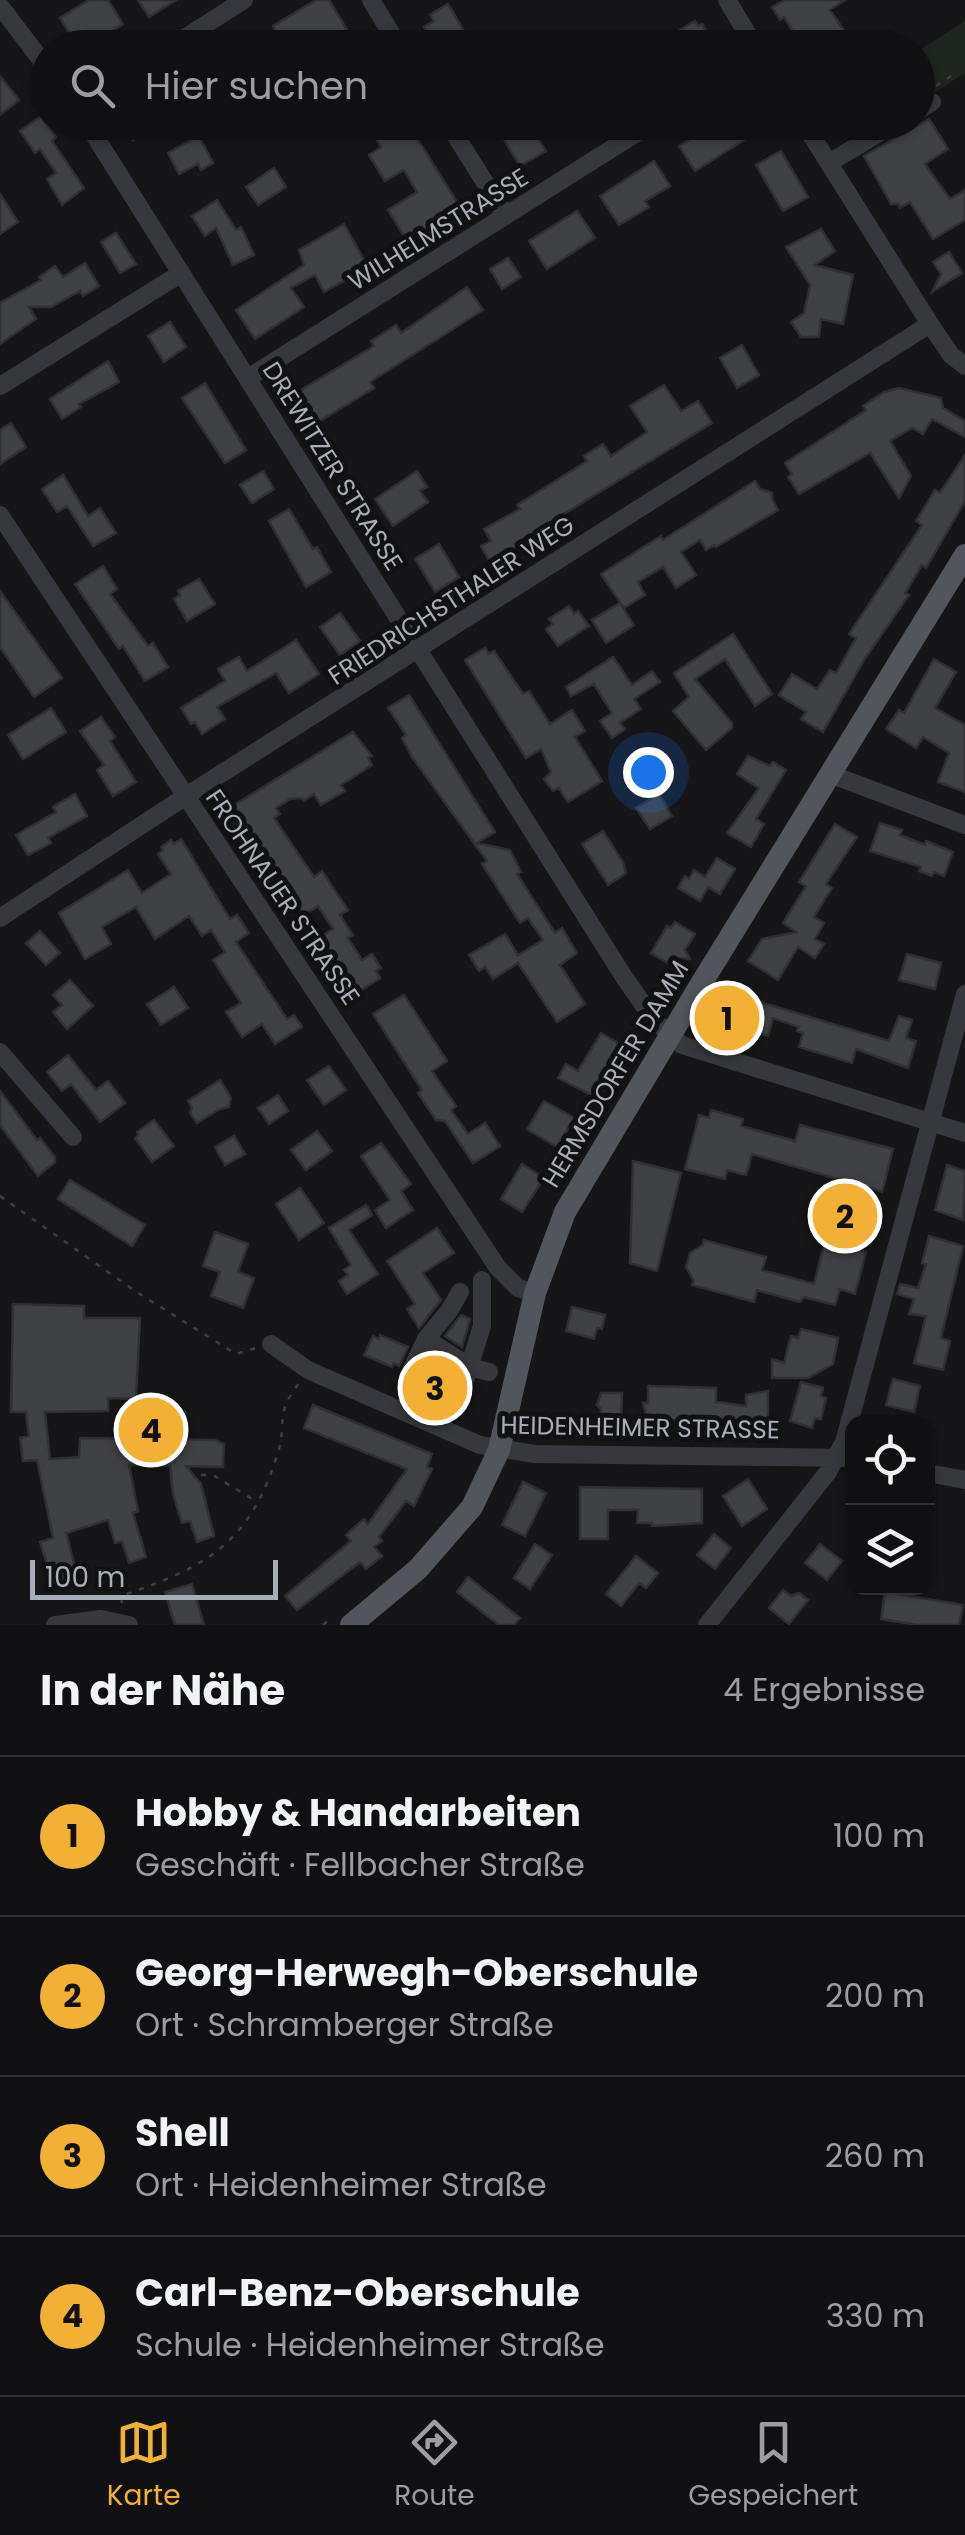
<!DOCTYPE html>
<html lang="de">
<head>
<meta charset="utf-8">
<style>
	:root { --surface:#101012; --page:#1e1e20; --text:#f1f3f6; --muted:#9c9d9f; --line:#303032; --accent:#f2b134 }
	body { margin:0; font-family:Poppins,sans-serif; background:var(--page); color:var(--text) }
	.controls { position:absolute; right:30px; bottom:30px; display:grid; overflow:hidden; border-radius:20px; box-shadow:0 2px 8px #0004 }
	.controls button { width:90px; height:90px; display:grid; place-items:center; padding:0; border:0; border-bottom:2px solid var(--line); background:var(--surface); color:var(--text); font:50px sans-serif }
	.scale { position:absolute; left:30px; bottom:25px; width:248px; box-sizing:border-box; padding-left:10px; border:5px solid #a8adb8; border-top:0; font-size:28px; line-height:35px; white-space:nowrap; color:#a8adb8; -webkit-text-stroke:8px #111113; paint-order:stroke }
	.you { position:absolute; left:648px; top:772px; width:35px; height:35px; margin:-25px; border:8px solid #fff; border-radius:50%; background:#1a73e8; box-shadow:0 0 0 15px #1a73e833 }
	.badge { display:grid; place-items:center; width:65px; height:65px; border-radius:50%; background:var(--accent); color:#111; font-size:32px; font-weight:700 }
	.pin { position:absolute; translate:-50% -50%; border:5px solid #fff; box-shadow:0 2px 10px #0006 }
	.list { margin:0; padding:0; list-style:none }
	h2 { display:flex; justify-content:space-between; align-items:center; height:130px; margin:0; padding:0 40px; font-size:42px }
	h2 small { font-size:32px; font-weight:400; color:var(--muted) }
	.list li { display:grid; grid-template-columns:65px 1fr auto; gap:30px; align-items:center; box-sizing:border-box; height:160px; padding:0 40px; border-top:2px solid var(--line) }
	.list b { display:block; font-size:38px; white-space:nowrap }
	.list p { margin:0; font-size:32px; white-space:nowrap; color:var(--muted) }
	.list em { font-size:32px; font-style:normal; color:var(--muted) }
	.icon { flex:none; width:55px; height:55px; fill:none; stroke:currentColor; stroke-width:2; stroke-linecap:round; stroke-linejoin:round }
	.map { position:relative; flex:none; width:965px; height:1625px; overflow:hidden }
	.search { position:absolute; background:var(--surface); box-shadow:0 2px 8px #0004; left:30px; right:30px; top:30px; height:110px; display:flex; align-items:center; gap:25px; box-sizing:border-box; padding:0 35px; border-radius:55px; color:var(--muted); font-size:38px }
	.sheet { height:770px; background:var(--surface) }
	nav { display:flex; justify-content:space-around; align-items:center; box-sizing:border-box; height:140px; border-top:2px solid var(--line); background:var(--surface); font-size:28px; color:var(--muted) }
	nav a { display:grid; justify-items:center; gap:5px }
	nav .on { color:var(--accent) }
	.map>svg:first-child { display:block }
	.green { fill:#1e261f }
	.building { fill:#404145; stroke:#303034; stroke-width:2.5 }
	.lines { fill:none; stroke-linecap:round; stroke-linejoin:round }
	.path { stroke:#3d3f44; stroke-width:2.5; stroke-dasharray:5 8; stroke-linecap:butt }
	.minor { stroke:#37383d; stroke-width:18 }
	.major { stroke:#53555c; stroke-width:22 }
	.labels { text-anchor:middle; stroke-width:10; stroke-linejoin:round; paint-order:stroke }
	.street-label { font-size:25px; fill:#a8adb8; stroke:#111113 }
</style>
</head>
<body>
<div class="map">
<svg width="965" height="1625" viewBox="0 0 965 1625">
	<rect width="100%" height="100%" fill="#161618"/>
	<path class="green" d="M 965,21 L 965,73 L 918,103 L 918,51 Z"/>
	<path class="building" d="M 89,0 L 108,0 L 123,24 L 85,48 L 78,48 L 60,18 Z
		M 138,0 L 176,0 L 149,17 Z
		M 316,0 L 329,0 L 358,48 L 323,48 L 314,32 L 288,48 L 253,48 L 277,34 L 273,26 Z
		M 785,0 L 845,0 L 830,10 L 847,35 L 828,48 L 803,48 L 784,17 L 780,20 L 772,7 Z
		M 448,4 L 474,48 L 437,48 L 424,27 L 434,21 L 430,15 Z
		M 695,21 L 698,26 L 702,24 L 717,48 L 685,48 L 678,31 Z
		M 0,76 L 19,100 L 0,115 Z
		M 41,116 L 56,137 L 52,141 L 84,188 L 62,205 L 47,179 L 56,173 L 40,149 L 35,153 L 20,131 Z
		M 929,119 L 948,149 L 925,164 L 950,199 L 965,190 L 965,220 L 933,239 L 910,202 L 900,208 L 898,204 L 891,204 L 864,156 Z
		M 123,122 L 163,122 L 133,140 Z
		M 366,122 L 407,122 L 462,210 L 408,243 L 388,210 L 417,192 L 404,170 L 385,181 L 369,155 L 381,147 Z
		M 517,122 L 528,122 L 546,151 L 520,166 L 500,133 Z
		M 717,122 L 750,122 L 757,132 L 695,171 L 679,146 Z
		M 199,136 L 213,163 L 201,170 L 198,164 L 179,174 L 168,153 Z
		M 781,151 L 808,197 L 783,211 L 756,165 Z
		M 654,161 L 670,186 L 645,201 L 649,207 L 619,225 L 600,196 Z
		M 274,168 L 286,187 L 258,205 L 246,187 Z
		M 0,194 L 18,222 L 0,234 Z
		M 217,200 L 236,230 L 241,227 L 254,255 L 233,265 L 216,228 L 205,236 L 192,216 Z
		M 577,211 L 595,238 L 547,269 L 529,241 Z
		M 344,224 L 368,267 L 324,292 L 315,275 L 291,288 L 304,307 L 255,339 L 236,310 L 304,265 L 299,250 Z
		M 821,229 L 835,251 L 815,265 L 853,275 L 843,324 L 821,319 L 819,337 L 801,337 L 791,322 L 804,313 L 810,285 L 786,247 Z
		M 116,233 L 136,264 L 120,273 L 101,242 Z
		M 949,252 L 962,273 L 932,292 L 941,274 L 933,262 Z
		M 508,258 L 521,277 L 502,289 L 490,269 Z
		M 85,263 L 99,286 L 83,296 L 80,291 L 51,307 L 29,307 L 36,319 L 0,344 L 0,303 L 41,280 L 39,277 L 55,266 L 63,277 Z
		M 467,287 L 483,310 L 370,382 L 374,388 L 315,424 L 296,393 L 374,346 L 371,341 L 396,325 L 401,333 Z
		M 170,322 L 186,347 L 164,362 L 148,336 Z
		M 742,345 L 759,375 L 737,388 L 720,358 Z
		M 108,361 L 119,382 L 79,404 L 81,407 L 62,419 L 50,399 Z
		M 205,383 L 246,450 L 225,463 L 182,398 Z
		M 664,385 L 681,411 L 698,401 L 712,423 L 515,544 L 519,550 L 492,566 L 481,546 L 491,541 L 484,529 L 520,509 L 517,505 L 587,461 L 584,456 L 603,444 L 611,456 L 647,432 L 630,406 Z
		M 899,388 L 941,398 L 943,408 L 965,421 L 965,437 L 932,419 L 923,434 L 912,428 L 890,441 L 911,476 L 899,498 L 870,453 L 799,494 L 788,477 L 792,474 L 785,463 L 866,410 L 863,406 L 884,392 Z
		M 11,423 L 26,447 L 0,464 L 0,430 Z
		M 965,455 L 965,501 L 926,568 L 922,565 L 905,593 L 909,595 L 864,660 L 823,732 L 801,719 L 806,712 L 779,695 L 792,674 L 817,689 L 830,670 L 836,673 L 856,638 L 849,634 L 922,525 L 916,521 L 935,490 L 940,493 Z
		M 263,471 L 274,489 L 252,503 L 240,485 Z
		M 417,471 L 427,487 L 420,491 L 428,502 L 393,526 L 375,499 Z
		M 63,475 L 88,516 L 100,508 L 116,533 L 93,546 L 67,506 L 57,512 L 42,489 Z
		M 755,481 L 760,489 L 772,493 L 772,499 L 778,510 L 716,547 L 714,545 L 706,550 L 700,540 L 681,552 L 696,575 L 676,588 L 663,567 L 638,582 L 645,595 L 624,608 L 601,574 L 661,536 L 663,540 Z
		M 289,509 L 313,549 L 317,547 L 331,572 L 306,587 L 269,521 Z
		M 439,544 L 459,577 L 435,592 L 415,559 Z
		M 103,566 L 117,589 L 110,594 L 148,646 L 153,643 L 168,667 L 145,681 L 123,646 L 119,649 L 75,584 Z
		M 199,579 L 215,604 L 187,621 L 174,599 L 180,595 L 178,591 Z
		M 0,591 L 62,678 L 34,697 L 0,647 Z
		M 620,603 L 634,625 L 606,643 L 592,620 Z
		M 569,606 L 574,614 L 578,611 L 589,626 L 558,646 L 546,629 L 553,624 L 549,619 Z
		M 340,613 L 360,641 L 340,655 L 320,627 Z
		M 733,634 L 772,694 L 755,706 L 725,659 L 695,679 L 732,723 L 732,728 L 706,750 L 673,711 L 689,697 L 674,673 Z
		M 296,640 L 319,674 L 289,693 L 276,673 L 217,707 L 225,719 L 202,734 L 195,722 L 191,724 L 181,708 L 225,681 L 218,669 L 239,657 L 247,671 Z
		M 485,648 L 489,654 L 494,651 L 523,694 L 529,691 L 550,724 L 572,710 L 585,731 L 575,737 L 602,781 L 568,802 L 559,788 L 553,791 L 544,779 L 551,772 L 541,749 L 526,758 L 465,660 Z
		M 613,657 L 632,685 L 652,671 L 660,682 L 634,699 L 641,709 L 620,723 L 625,729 L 612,738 L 600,721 L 612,713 L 594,684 L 571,696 L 566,687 Z
		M 934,659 L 956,672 L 935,708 L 965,725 L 965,792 L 938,782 L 949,753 L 923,737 L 916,748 L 886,729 L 899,710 L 904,713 Z
		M 409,695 L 495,832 L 477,843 L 510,850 L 521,872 L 517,874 L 555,933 L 562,928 L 577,953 L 560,965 L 585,1004 L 557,1022 L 518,963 L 493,979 L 485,967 L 479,971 L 469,955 L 505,934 L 518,955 L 543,940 L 528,918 L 520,923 L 482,864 L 487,861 L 412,757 L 402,738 L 406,735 L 388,708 Z
		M 51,708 L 66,732 L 23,759 L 8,735 Z
		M 101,717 L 115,737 L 110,741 L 136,782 L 113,796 L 97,770 L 104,765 L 80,731 Z
		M 353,732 L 372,756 L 368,758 L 372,765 L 341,785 L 345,791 L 321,805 L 314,794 L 304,801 L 302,798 L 290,799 L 276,808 L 280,814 L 274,818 L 314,877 L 322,871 L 348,910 L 340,915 L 353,935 L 348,938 L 362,960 L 372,954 L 381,968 L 376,971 L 380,978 L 358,992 L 341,966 L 335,969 L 322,950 L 325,948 L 319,938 L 333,929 L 318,906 L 303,916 L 248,834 L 244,836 L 226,810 Z
		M 748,756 L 770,766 L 773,762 L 786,770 L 756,819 L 764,824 L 751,847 L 727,833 L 759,788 L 737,774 Z
		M 75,794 L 87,816 L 48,838 L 51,843 L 28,855 L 16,835 L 56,812 L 53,807 Z
		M 659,794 L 672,816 L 650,829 L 636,808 Z
		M 880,823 L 902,830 L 900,835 L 925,845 L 926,841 L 953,852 L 944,876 L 934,872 L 932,876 L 919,871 L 921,867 L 870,851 Z
		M 835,824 L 857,837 L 826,884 L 832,888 L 814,917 L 824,923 L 815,939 L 824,944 L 815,958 L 798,947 L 778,980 L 748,961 L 762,939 L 796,932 L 783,923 L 806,886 L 799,882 Z
		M 603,831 L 623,862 L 626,873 L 608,885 L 582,844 Z
		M 181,839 L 230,919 L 237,915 L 249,933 L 236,942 L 287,1019 L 294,1015 L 302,1027 L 275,1044 L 262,1024 L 242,1037 L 226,1012 L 241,1003 L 213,960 L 225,952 L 211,930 L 202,936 L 189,916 L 155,939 L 136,907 L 102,927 L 111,944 L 85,959 L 59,913 L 128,870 L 142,893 L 171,874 L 158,854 L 163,850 L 161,847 L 171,840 L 174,844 Z
		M 717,858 L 735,869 L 720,894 L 708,887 L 700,901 L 678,888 L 685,876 L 689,879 L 694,870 L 705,877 Z
		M 675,922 L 695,934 L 685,950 L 690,959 L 680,958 L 674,967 L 651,953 L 667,926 L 671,928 Z
		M 40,931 L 60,953 L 46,965 L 26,943 Z
		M 907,954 L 941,963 L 935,989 L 899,980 Z
		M 70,980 L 93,1006 L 67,1029 L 53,1012 L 62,1005 L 53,995 Z
		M 174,987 L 188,1008 L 161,1025 L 147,1004 Z
		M 727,992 L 889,1041 L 899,1016 L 912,1020 L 906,1038 L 916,1041 L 908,1068 L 856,1049 L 852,1063 L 799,1047 L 803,1033 L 797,1031 L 799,1027 L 773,1018 L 768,1036 L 717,1020 Z
		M 404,995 L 447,1061 L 432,1071 L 456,1106 L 451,1110 L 468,1134 L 485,1123 L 500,1146 L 473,1163 L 445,1121 L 436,1120 L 418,1093 L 422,1090 L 373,1014 Z
		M 601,1033 L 627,1048 L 598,1098 L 558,1078 L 566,1064 L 578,1071 Z
		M 68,1055 L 96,1090 L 108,1081 L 125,1103 L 100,1122 L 71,1084 L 62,1091 L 47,1072 Z
		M 329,1066 L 346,1090 L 324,1105 L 307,1080 Z
		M 220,1080 L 231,1098 L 229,1107 L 220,1109 L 197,1123 L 190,1113 L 192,1108 L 188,1101 Z
		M 0,1091 L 37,1140 L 40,1138 L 55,1157 L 55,1162 L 38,1176 L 0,1125 Z
		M 278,1095 L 288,1111 L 269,1124 L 258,1108 Z
		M 544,1101 L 574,1118 L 557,1147 L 527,1129 Z
		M 711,1110 L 743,1119 L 741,1126 L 795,1141 L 800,1125 L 893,1149 L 882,1192 L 867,1187 L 850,1248 L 866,1252 L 855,1294 L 840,1289 L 835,1305 L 804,1297 L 800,1302 L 757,1290 L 754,1302 L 692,1285 L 694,1281 L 686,1267 L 690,1253 L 703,1245 L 704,1240 L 766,1257 L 762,1270 L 814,1284 L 841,1180 L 752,1154 L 746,1175 L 727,1170 L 725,1179 L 685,1169 L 699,1115 L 709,1118 Z
		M 154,1120 L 174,1146 L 152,1162 L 135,1138 L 139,1135 L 137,1132 Z
		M 317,1131 L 332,1151 L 306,1170 L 291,1150 Z
		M 234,1136 L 245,1154 L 225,1165 L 215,1147 Z
		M 381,1143 L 411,1184 L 401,1191 L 413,1210 L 386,1228 L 375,1210 L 390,1200 L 361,1156 Z
		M 633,1161 L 681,1173 L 657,1271 L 630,1263 Z
		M 522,1164 L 544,1178 L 522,1212 L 501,1199 Z
		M 947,1165 L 965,1171 L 963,1220 L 935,1210 Z
		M 70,1180 L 145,1225 L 132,1246 L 58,1199 Z
		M 300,1188 L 324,1223 L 299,1240 L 276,1204 Z
		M 366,1205 L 372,1215 L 349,1230 L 378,1274 L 347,1294 L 339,1281 L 348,1275 L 344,1270 L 351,1265 L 329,1228 Z
		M 437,1228 L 454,1253 L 423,1273 L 441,1300 L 419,1328 L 407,1309 L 415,1304 L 387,1261 Z
		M 215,1232 L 248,1244 L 238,1272 L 254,1278 L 243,1308 L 211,1296 L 220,1272 L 203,1266 Z
		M 929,1236 L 963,1246 L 941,1338 L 950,1341 L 943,1370 L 914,1363 L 926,1316 L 909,1314 L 914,1299 L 897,1294 L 900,1284 L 918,1288 L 926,1264 L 922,1263 Z
		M 13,1304 L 84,1306 L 84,1318 L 140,1318 L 136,1399 L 108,1398 L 108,1411 L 45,1412 L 50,1459 L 79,1457 L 80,1438 L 215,1440 L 224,1444 L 223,1467 L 186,1466 L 201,1484 L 214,1536 L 197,1542 L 190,1521 L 182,1523 L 173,1494 L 170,1466 L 129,1465 L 138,1511 L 133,1513 L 146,1557 L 129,1563 L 122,1541 L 115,1543 L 108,1520 L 66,1533 L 78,1577 L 61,1583 L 54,1562 L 47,1564 L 40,1542 L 53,1538 L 37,1460 L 23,1461 L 20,1438 L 29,1436 L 26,1412 L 11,1412 Z
		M 572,1307 L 605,1315 L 602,1329 L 597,1328 L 594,1339 L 566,1331 Z
		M 461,1315 L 470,1319 L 462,1347 L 445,1336 Z
		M 801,1329 L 838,1338 L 833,1364 L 808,1378 L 772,1378 L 772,1359 L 784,1363 L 791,1336 L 798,1338 Z
		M 380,1335 L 408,1347 L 399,1366 L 394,1363 L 392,1367 L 364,1355 L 373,1336 L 379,1339 Z
		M 431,1357 L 450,1369 L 445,1381 L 436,1386 L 433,1376 L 425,1371 Z
		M 893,1379 L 920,1386 L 914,1412 L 886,1405 Z
		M 801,1382 L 823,1388 L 821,1396 L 826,1398 L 821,1419 L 815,1418 L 812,1428 L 790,1421 Z
		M 648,1386 L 716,1388 L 716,1402 L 746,1406 L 746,1395 L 768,1391 L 768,1424 L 739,1426 L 740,1420 L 710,1419 L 648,1422 L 643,1403 L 648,1403 Z
		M 601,1393 L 622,1393 L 621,1421 L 600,1422 L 601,1409 L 597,1405 Z
		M 313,1405 L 432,1454 L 427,1467 L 432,1469 L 414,1506 L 406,1501 L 379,1537 L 382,1541 L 374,1547 L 382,1556 L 366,1569 L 360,1562 L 297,1610 L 285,1596 L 351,1541 L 346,1535 L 356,1526 L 364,1519 L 368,1524 L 407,1469 L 304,1428 Z
		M 748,1479 L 767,1509 L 742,1526 L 723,1496 Z
		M 523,1482 L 546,1493 L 525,1536 L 502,1525 Z
		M 580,1487 L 702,1489 L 702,1523 L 652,1526 L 652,1523 L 637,1523 L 638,1510 L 608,1510 L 608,1539 L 580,1539 Z
		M 714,1534 L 731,1548 L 715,1569 L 697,1555 Z
		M 535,1544 L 552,1555 L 530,1589 L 514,1578 Z
		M 820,1544 L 842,1561 L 827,1580 L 805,1563 Z
		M 636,1556 L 658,1573 L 646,1588 L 639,1583 L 621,1606 L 606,1594 Z
		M 468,1577 L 520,1618 L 514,1625 L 499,1625 L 457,1592 Z
		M 192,1584 L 204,1625 L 175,1625 L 165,1592 Z
		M 783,1590 L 791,1596 L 799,1593 L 808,1600 L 789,1624 L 769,1608 Z
		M 885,1592 L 963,1605 L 959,1625 L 918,1625 L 881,1619 Z"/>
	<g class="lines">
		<path class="path" d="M 936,86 L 954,74
			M 0,1196 L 135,1291 L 236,1354 L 256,1348
			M 201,1475 L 213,1475 L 257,1502
			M 122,1603 L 121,1596 C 209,1566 251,1543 279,1449 C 283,1436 281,1422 284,1410 C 286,1400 294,1391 299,1383
			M 323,1625 L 330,1619"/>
		<path class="minor" d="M 371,0 L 400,48
			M 727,0 L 756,48
			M 0,6 L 48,69
			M 169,48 L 244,0
			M 918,111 L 932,102
			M 86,122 L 624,977 L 654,1020 L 682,1045 L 965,1133
			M 447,122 L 506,216
			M 803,122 L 930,324 L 951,355 L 965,366
			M 829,163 L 897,122
			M 248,378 L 654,122
			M 0,386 L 180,274
			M 0,515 L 498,1268 L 518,1288 L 535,1293
			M 830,774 L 965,825
			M 0,918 L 186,796 L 930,324
			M 0,1052 L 73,1137
			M 426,1339 L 470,1367 L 489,1372
			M 271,1344 L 308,1370 L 480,1445 L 535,1454 L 852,1458
			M 424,1384 L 408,1377 L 426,1339 L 449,1311 L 460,1292
			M 446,1393 L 459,1400 L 482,1326 L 482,1280
			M 928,1473 L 965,1480
			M 55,1625 L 101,1619 L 129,1625
			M 707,1625 L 828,1472 L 844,1442 L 965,994"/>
		<path class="major" d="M 351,1625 L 418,1569 L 472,1507 L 499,1450 L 535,1293 L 565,1212 L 701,984 L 965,555"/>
	</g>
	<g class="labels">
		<g class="street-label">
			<text transform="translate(438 229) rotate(-32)" y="9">WILHELMSTRASSE</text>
			<text transform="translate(333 466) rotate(58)" y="9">DREWITZER STRASSE</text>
			<text transform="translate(451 600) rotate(-33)" y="9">FRIEDRICHSTHALER WEG</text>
			<text transform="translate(283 897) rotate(56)" y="9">FROHNAUER STRASSE</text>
			<text transform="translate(615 1074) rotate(-59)" y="9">HERMSDORFER DAMM</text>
			<text transform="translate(640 1427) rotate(1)" y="9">HEIDENHEIMER STRASSE</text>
		</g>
	</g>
</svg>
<div class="controls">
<button><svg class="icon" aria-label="locate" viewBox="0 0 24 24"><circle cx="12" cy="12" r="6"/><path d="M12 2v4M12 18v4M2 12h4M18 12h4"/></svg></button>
<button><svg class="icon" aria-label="layers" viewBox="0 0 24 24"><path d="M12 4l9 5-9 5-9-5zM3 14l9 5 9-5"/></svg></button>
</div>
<div class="scale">100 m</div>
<div class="you"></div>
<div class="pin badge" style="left:727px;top:1018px">1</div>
<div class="pin badge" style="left:845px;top:1216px">2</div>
<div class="pin badge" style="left:435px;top:1388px">3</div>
<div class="pin badge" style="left:151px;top:1430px">4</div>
<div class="search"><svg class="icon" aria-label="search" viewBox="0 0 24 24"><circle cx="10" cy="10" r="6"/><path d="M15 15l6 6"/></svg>Hier suchen</div>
</div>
<section class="sheet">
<h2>In der Nähe<small>4 Ergebnisse</small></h2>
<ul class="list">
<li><span class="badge">1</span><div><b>Hobby &amp; Handarbeiten</b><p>Geschäft · Fellbacher Straße</p></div><em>100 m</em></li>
<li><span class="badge">2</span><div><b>Georg-Herwegh-Oberschule</b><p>Ort · Schramberger Straße</p></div><em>200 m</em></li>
<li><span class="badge">3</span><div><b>Shell</b><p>Ort · Heidenheimer Straße</p></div><em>260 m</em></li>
<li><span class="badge">4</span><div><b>Carl-Benz-Oberschule</b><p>Schule · Heidenheimer Straße</p></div><em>330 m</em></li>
</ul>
</section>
<nav>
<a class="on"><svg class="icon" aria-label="map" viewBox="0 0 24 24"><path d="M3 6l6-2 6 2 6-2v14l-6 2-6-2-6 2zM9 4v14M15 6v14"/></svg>Karte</a>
<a><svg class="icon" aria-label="directions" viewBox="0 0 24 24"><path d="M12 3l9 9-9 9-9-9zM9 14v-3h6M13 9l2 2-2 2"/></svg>Route</a>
<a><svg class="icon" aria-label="saved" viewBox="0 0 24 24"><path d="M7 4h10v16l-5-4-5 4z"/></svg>Gespeichert</a>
</nav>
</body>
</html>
